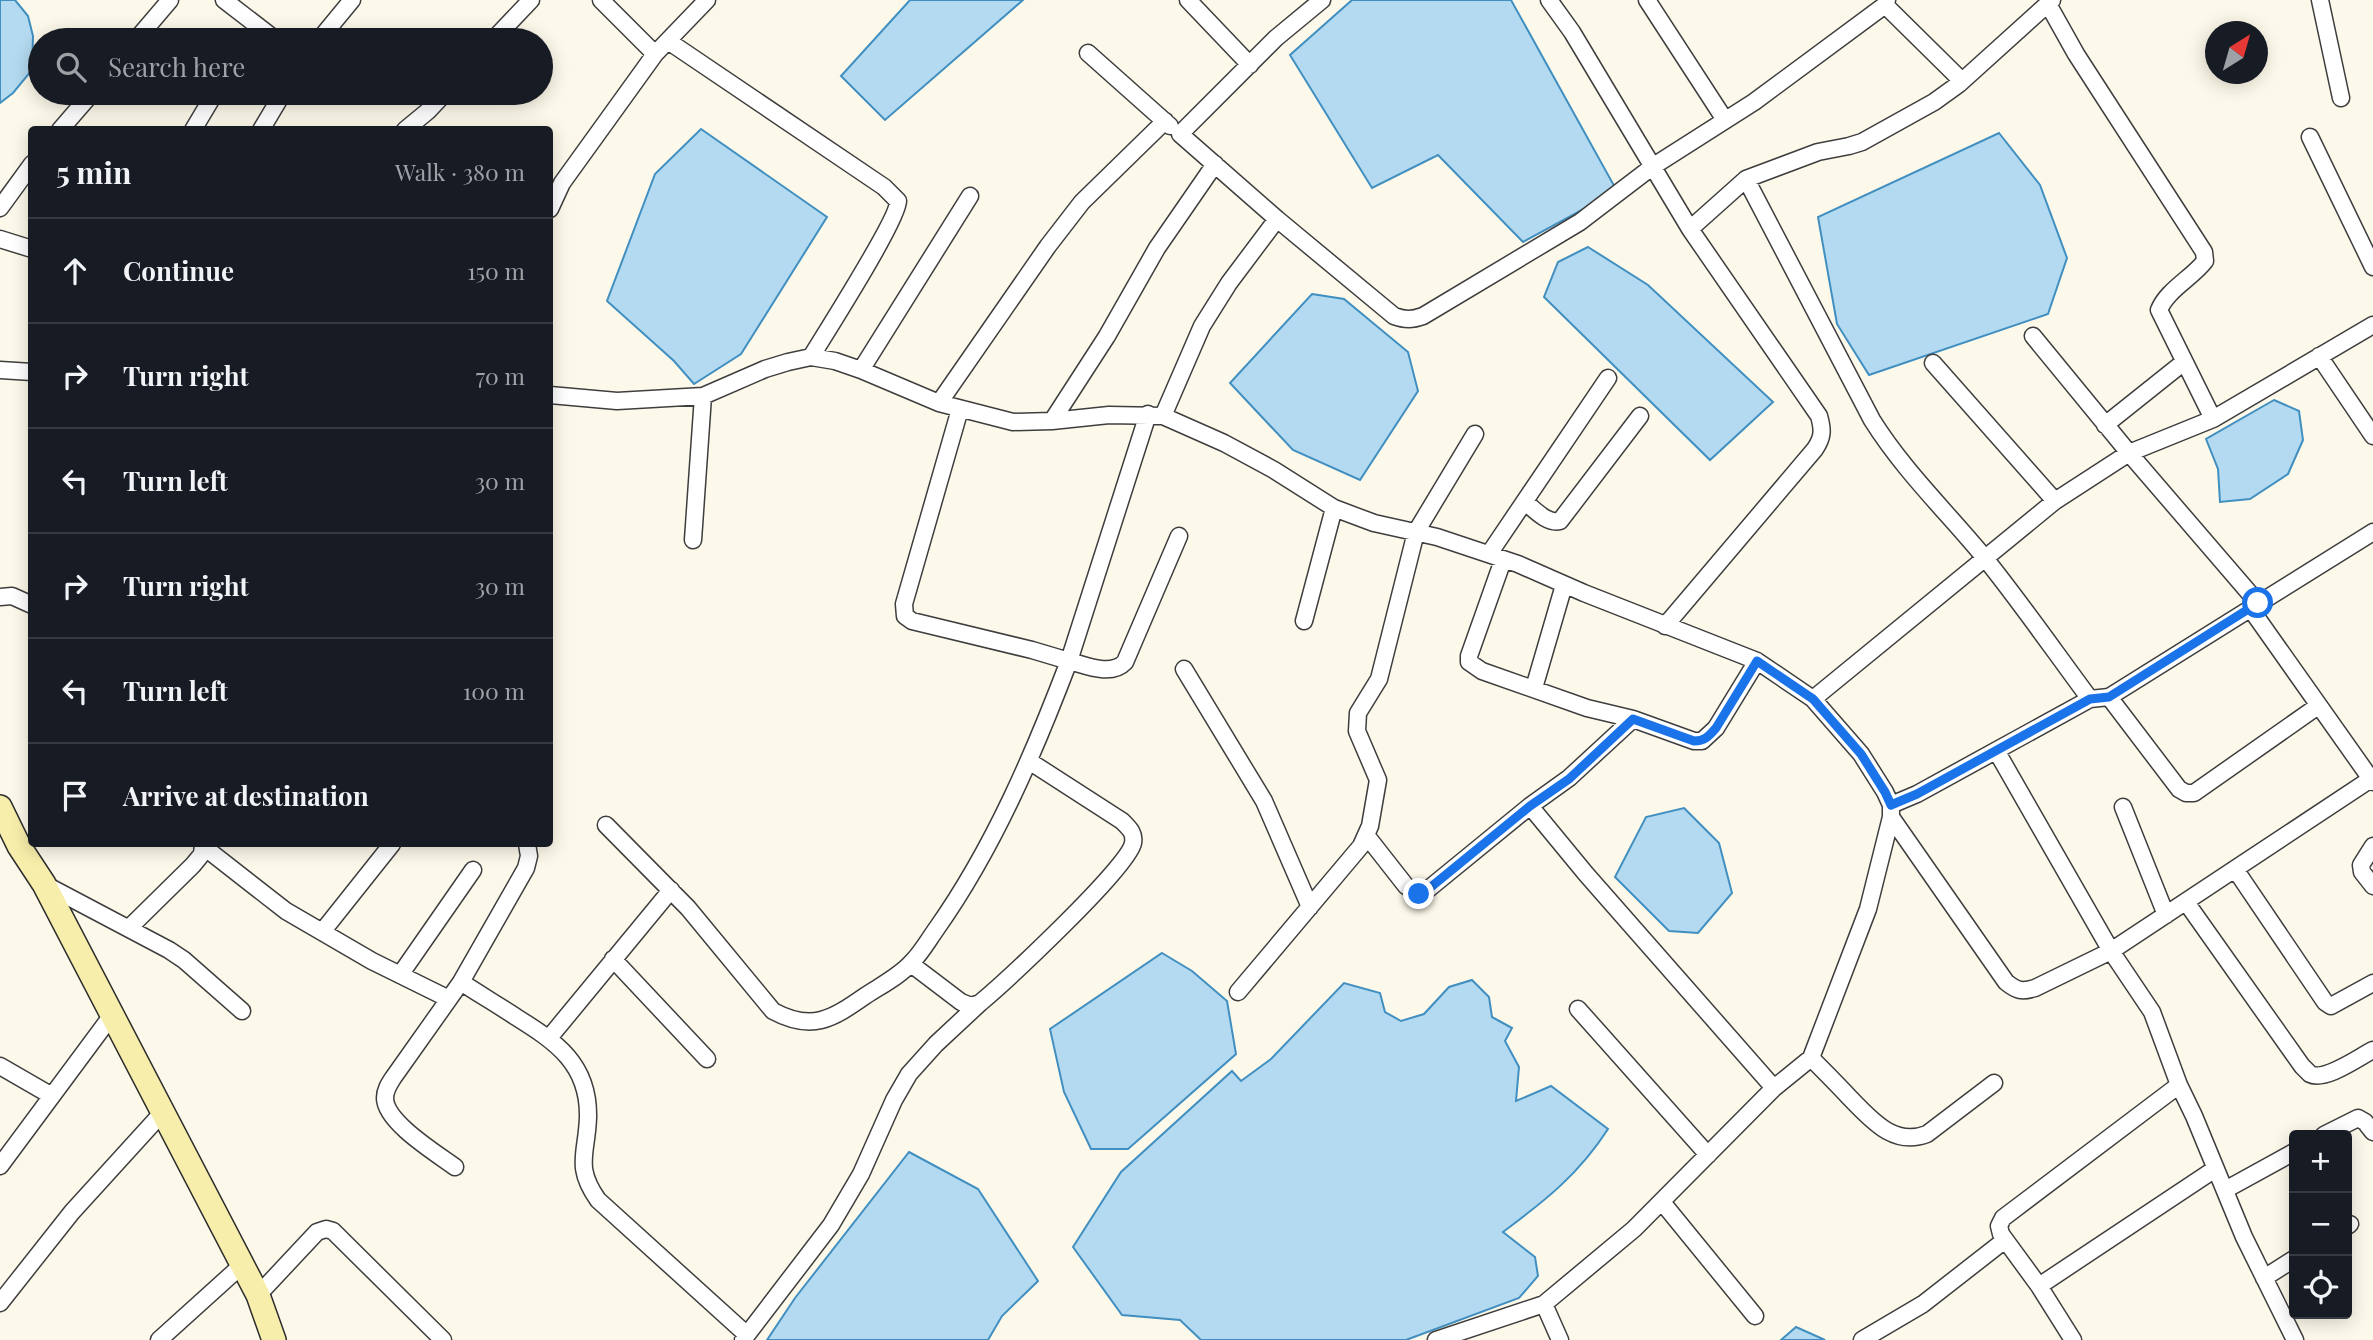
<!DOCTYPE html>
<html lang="en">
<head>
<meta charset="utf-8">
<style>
	:root { --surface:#171b24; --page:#20242c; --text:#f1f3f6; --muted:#9ea1a6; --line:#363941 }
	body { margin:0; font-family:"Playfair Display",serif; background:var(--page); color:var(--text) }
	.controls { position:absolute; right:21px; bottom:21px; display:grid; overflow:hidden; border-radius:7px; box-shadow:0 4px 18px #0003 }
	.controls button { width:63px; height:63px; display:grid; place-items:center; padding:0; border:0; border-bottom:2px solid var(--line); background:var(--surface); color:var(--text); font:35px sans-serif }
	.compass { position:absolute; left:2205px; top:21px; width:63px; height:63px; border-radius:50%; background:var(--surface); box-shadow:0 4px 18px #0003; rotate:37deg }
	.stop { position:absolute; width:21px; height:21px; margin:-16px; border:5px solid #1a73e8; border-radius:50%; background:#fff }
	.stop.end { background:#1a73e8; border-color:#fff; box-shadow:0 2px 7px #0008 }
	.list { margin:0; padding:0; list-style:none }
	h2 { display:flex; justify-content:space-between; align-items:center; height:91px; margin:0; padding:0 28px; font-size:30px }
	h2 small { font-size:23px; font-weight:400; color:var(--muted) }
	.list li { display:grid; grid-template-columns:46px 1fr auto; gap:21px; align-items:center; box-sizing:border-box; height:105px; padding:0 28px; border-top:2px solid var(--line) }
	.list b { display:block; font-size:26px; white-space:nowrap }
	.list em { font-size:23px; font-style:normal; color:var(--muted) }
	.icon { flex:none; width:38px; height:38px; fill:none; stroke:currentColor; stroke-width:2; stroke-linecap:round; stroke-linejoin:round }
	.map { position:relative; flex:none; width:2373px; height:1340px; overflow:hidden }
	.search { position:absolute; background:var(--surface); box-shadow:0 4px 18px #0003; left:28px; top:28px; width:525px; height:77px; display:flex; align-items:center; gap:18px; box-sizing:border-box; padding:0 24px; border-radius:38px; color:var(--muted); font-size:26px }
	.panel { position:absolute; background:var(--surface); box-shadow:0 4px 18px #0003; left:28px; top:126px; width:525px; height:721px; border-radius:7px }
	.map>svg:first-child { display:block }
	.water { fill:#b3daf0; stroke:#418fc0; stroke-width:2 }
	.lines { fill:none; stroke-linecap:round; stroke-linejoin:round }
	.street-casing { stroke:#3e3e3e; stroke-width:19 }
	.secondary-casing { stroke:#2d2d2d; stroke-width:26 }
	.street { stroke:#fff; stroke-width:16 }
	.secondary { stroke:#f7eeab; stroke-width:23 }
	.route { stroke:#1a73e8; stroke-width:9 }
</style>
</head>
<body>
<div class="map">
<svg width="2373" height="1340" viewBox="0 0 2373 1340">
	<rect width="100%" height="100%" fill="#fdf9ea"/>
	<path class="water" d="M 0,0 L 15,0 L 28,16 L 33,36 L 32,70 L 13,93 L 0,103 Z
		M 910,0 L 1023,0 L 885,120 L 841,76 Z
		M 1352,0 L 1511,0 L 1617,191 L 1523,242 L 1438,155 L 1372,188 L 1290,55 Z
		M 701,129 L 827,217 L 741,354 L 694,384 L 674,361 L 607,301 L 655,174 Z
		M 1999,133 L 2040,185 L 2067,258 L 2048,314 L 1869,375 L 1837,324 L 1818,217 Z
		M 1588,247 L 1648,285 L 1773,402 L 1710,460 L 1544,297 L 1558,262 Z
		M 1312,294 L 1344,299 L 1408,352 L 1418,391 L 1360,480 L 1293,450 L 1230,383 Z
		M 2274,400 L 2299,411 L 2303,440 L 2288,474 L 2250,499 L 2220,502 L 2218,469 L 2206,439 Z
		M 1684,808 L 1719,843 L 1732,893 L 1698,933 L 1669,931 L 1615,877 L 1646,817 Z
		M 1162,953 L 1192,971 L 1227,1001 L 1236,1054 L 1128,1149 L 1091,1149 L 1064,1092 L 1050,1029 Z
		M 1472,980 L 1489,997 L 1492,1017 L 1512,1028 L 1505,1041 L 1519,1067 L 1516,1101 L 1551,1086 L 1608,1129 C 1579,1174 1546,1200 1503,1232 L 1535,1257 L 1538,1276 L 1519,1298 L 1406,1340 L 1201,1340 L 1180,1320 L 1122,1315 L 1073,1247 L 1121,1172 L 1232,1071 L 1241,1081 L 1271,1059 L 1344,983 L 1380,993 L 1385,1012 L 1401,1021 L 1424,1014 L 1449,987 Z
		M 909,1152 L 978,1189 L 1038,1281 L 1002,1316 L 988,1340 L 767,1340 L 795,1298 Z
		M 1796,1327 L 1825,1340 L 1781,1340 Z"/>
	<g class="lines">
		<g class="street-casing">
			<path id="street" d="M 224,0 L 276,40
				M 601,0 L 655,54
				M 1188,0 L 1250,65
				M 1549,0 L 1572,32 L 1690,229 L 1819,416 C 1823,430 1823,437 1815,449 L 1665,626
				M 1647,0 L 1725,120
				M 2320,0 L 2341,98
				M 2048,4 L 2076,54 L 2204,252 L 2205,261 C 2192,278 2167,290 2159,310 L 2213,419
				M 1885,5 L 1962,81
				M 136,40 L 170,0
				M 319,40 L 352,0
				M 493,40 L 531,0
				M 668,41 L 884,187 L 898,201 C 899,218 825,334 811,357
				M 1088,53 L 1170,126
				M 60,130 L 92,93
				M 193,130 L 215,93
				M 261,130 L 283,93
				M 405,130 L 428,111 L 445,93
				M 2310,137 L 2373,267
				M 1746,179 L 1872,420 C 1904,471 1946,511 1984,557 C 2021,603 2055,652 2090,699
				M 0,208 L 32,164
				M 550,209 L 562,183 L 655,54 L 707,0
				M 1277,219 L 1394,316 C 1405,320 1412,320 1423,316 L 1580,222 L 1652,167 L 1754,102 L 1885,5 L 1887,0
				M 1690,229 L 1746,179 L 1818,152 L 1849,146 L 1862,142 L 1934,102 L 1959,84 L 2052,0
				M 0,239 L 32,249
				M 2033,336 L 2129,453 L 2258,603
				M 2319,356 L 2373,436
				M 1933,363 L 2055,501
				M 0,370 L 32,372
				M 861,370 L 970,196
				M 550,395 L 617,401 L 703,396 L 765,369 L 788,362 L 811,357 L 835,361 L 861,370 L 939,403 L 1013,422 L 1052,421 L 1109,415 L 1163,416 L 1224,443 L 1274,470 L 1334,508 L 1374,523 L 1437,537 L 1518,564 L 1584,593 L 1757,661 L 1813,699 L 1861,754 L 1885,792 L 1891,805 L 1917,794 L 2090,699 L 2109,697 L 2373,532
				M 939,403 L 1048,246 L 1082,202 L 1165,121
				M 960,409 L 904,604 L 905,616 L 912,621 L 1032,650 L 1069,661 L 1148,414
				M 1163,416 L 1202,326 L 1229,283 L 1277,219 L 1180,134 L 1276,38 L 1322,0
				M 1052,421 L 1107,336 L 1157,248 L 1215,164
				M 2105,425 L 2184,362
				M 1525,502 C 1535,510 1547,524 1560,521 L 1640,416
				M 693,540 L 703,396
				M 1489,554 L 1608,378
				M 1503,560 L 1469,656 L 1469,662 L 1482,671 L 1587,708 L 1633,719 L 1694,741 L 1702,741 L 1716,728 L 1757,661
				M 0,597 L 12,596 L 32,605
				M 2250,608 L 2373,782
				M 1304,621 L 1334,508
				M 1184,669 L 1264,801 L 1310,907
				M 1534,688 L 1564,585
				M 2109,697 L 2179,789 L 2186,793 L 2194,793 L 2318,706
				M 1813,699 L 2055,501 L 2129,453 L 2213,419 L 2373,325
				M 1997,752 L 2111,951 L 2152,1012 L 2179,1085 L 2194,1116 L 2244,1237 L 2295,1340
				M 1530,806 L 1586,874 L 1774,1088
				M 2123,807 L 2166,915
				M 1891,817 L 2006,982 C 2017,991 2022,992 2035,988 L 2111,951 L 2371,779
				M 606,825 L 688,908 L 773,1011 C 812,1032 832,1019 865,996 C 880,986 900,976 912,962 C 922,952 929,939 937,928 C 994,847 1034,753 1069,661 C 1085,665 1111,677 1125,662 L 1179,536
				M 1366,835 L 1406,886 L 1419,894 L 1426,891 L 1530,806 L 1569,778 L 1633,719
				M 2373,846 L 2361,865 L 2362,872 L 2373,886
				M 204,847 L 286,911 L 372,961 L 449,999
				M 2235,869 L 2325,1002 L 2331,1006 L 2373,983
				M 44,884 L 169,950 L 184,960 L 242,1011
				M 2186,902 L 2302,1066 C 2303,1067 2309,1073 2310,1074 C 2325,1082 2359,1057 2373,1050
				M 129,928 L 193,865 L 202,854 L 203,844
				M 322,932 L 392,844
				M 613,959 L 707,1059
				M 911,964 L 961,1002 L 971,1006 L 980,1003 C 1005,982 1129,867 1133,843 C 1135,833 1129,828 1122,821 L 1029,761
				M 400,975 L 473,870
				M 461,982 C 479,994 498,1005 516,1017 C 556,1042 589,1064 588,1117 C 587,1154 574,1166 598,1200 L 746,1334
				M 1238,992 L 1361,846 L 1370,826 L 1378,780 L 1357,731 L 1358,713 L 1379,679 L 1416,532 L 1475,434
				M 1578,1009 L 1708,1155
				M 549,1038 L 671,890
				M 1811,1058 C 1824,1071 1837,1084 1849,1097 C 1871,1119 1893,1147 1927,1134 L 1994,1083
				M 0,1066 L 52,1096
				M 2179,1085 L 2003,1218 L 1999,1226 L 2001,1234 L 2039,1286 L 2215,1169
				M 2324,1135 L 2358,1118 L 2365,1122 L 2373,1132
				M 0,1166 L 112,1015
				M 455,1167 C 436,1153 385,1122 385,1098 C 385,1090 389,1084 393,1078 L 461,982 L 526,868 L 529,856 L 527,844
				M 2225,1190 L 2294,1152
				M 1662,1202 L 1755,1316
				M 2347,1226 L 2350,1224
				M 2264,1278 L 2294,1259
				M 2039,1286 L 2073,1340
				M 258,1295 L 317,1232 L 326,1229 L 333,1231 L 443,1340
				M 0,1303 L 72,1212 L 163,1112
				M 1544,1304 L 1560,1340
				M 159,1340 L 242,1265
				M 743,1340 L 831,1225 L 861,1174 L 894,1100 L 909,1074 L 936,1044 L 980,1003
				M 1436,1340 L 1544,1304 L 1634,1229 L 1774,1088 L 1811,1058 L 1868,909 L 1891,817 L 1891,805
				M 1862,1340 L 1923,1304 L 2005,1240"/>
		</g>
		<g class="secondary-casing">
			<path id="secondary" d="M 0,807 L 19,846 L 44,884 L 258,1295 L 274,1340"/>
		</g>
		<use href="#street" class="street"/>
		<use href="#secondary" class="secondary"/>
	</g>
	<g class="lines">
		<path class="route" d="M 1419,894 L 1426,891 L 1530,806 L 1569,779 L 1633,719 L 1694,741 C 1705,741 1709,736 1716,728 L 1757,661 L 1813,699 L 1861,754 L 1885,792 L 1891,805 L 1917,794 L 2090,699 L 2109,697 L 2258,603"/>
	</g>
</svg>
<div class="controls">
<button>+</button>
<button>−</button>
<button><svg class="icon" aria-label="locate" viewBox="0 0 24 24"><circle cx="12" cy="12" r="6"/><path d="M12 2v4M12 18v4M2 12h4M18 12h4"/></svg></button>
</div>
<svg class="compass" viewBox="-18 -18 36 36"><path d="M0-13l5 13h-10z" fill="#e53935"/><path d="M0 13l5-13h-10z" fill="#9ea1a6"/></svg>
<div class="stop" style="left:2258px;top:603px"></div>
<div class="stop end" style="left:1419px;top:894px"></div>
<div class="search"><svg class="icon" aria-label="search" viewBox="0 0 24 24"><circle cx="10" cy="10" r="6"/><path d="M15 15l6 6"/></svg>Search here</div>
<section class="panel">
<h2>5 min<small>Walk · 380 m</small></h2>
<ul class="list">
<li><svg class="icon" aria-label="ahead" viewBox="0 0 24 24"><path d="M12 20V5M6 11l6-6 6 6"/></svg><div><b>Continue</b></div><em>150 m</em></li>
<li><svg class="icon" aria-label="right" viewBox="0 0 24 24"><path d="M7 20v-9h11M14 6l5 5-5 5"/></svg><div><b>Turn right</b></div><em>70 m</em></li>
<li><svg class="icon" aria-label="left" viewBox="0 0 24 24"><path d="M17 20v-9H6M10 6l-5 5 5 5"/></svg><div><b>Turn left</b></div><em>30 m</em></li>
<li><svg class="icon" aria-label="right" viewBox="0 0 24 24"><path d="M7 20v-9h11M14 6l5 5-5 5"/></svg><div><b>Turn right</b></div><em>30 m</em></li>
<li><svg class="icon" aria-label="left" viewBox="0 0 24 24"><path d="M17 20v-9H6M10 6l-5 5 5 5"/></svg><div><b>Turn left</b></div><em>100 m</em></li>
<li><svg class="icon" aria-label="arrive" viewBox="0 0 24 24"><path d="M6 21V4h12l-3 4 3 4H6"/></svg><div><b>Arrive at destination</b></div></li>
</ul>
</section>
</div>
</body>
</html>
